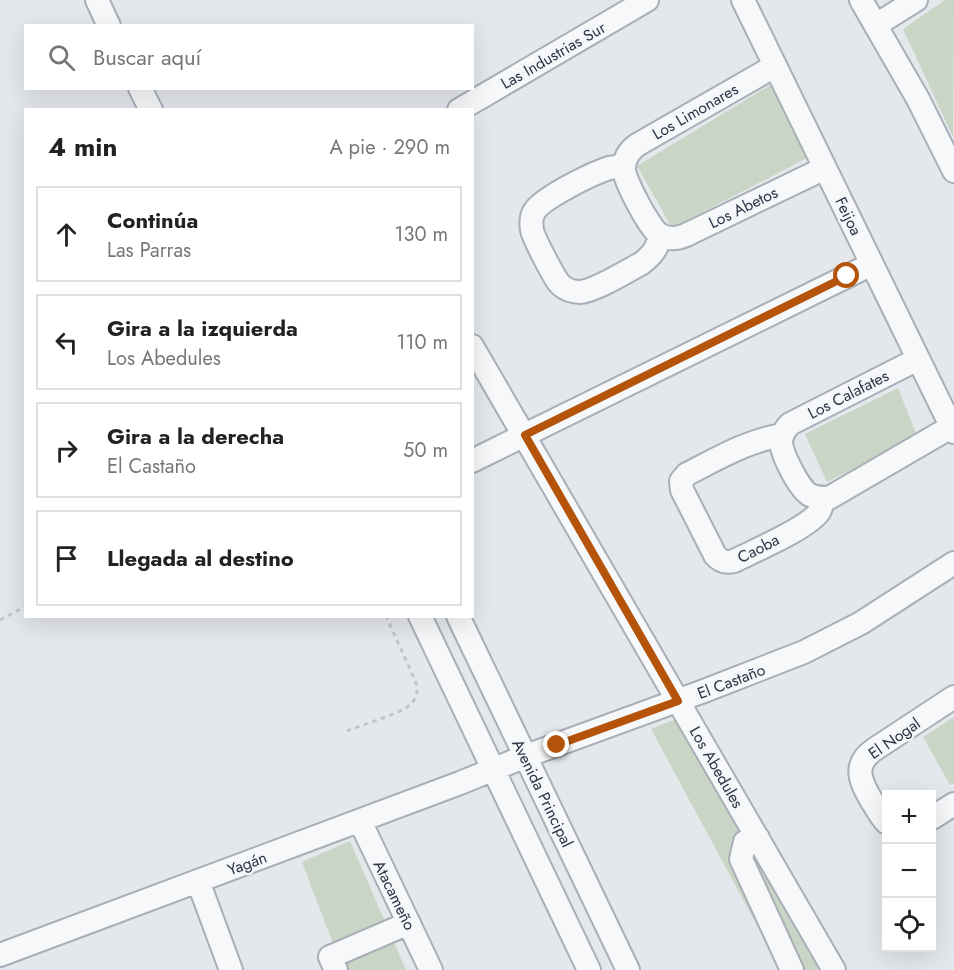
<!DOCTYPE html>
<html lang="es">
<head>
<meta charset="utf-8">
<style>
	:root { --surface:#fff; --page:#f6f6f6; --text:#222; --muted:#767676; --line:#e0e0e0 }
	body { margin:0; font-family:Jost,sans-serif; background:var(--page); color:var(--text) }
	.controls { position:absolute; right:18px; bottom:18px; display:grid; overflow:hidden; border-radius:0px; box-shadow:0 6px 24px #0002 }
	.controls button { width:54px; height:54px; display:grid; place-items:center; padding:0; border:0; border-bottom:2px solid var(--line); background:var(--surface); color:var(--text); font:30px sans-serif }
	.stop { position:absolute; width:18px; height:18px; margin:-14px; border:4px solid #b45309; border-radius:50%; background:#fff }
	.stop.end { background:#b45309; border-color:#fff; box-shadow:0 2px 6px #0008 }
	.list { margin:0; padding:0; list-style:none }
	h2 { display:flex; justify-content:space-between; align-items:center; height:78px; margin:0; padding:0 24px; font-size:26px }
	h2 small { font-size:20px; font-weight:400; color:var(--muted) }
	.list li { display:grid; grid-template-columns:39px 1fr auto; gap:18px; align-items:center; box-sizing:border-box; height:96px; margin:0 12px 12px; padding:0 12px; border:2px solid var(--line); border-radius:0px }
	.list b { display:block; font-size:22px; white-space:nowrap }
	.list p { margin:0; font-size:20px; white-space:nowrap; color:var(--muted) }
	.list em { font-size:20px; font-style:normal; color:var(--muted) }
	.icon { flex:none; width:33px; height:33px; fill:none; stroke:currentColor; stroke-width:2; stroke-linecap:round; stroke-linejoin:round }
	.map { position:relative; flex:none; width:954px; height:970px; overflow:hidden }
	.search { position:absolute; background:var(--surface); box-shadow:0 6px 24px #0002; left:24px; top:24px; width:450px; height:66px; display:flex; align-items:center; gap:15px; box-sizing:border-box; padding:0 21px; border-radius:0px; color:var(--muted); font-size:22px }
	.panel { position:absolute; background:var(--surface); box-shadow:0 6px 24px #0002; left:24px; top:108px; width:450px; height:510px; border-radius:0px }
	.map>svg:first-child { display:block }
	.green { fill:#c9d6c5 }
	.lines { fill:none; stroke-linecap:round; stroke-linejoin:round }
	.street-casing { stroke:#a9aeb7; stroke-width:26 }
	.path { stroke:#c2c5cb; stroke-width:3; stroke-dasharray:4.5 4.5; stroke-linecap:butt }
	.street { stroke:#f7f8fa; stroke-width:22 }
	.route { stroke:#b45309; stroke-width:8 }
	.labels { text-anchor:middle; stroke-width:5; stroke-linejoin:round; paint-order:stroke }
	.street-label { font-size:16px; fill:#2b3445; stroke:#f4f6f9 }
</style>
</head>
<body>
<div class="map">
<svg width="954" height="970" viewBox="0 0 954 970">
	<rect width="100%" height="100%" fill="#e4e7ec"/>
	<path class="green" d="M 945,0 L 954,0 L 953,137 L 903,29 Z
		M 780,79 L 813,155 L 672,228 L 637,166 Z
		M 898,388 L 917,436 L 827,482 L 805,434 Z
		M 954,717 L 954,783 L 950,785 L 923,737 Z
		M 676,719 L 819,970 L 781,970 L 651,729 Z
		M 350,841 L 406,970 L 343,970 L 302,862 Z"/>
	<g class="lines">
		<g class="street-casing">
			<path id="street" d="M 97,0 L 109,26
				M 743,0 L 954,432
				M 861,0 L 918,99 L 954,171
				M 876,25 L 916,0
				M 775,66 L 637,145 C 629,151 624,159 624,169 C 624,180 650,229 659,234 C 668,240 677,239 686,235 L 825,168
				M 140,88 L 151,110
				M 459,110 L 647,0
				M 624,166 L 609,168 L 601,171 C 586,177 541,199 534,212 C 531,217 531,224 532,230 C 533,237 554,277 559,283 C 564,289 573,292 580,292 C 595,291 627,271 642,263 C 652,255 658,248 660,235
				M 472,346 L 834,970
				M 918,359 L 790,424 C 785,429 782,434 781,441 C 781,453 799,489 810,495 C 816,498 822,498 829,498 L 951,427
				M 782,435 C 747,441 719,458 687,474 L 681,481 L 682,490 L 715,555 C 721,562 726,563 734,561 C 754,551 808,528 819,512 C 822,507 822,504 823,498
				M 472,461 L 872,264
				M 420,616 L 589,970
				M 458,616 L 628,970
				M 932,818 L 954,804
				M 360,821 L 431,970
				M 886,822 C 881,817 877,809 873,803 C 861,783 851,765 875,749 L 954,697
				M 758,838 L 745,842 L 741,859 L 792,970
				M 198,881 L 231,970
				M 0,955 L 460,783 L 526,756 L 704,691 L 804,652 L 861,623 L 954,563
				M 336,970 L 330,957 L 409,923"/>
		</g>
		<path class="path" d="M 0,620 L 26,606
			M 347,731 C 361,725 404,713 412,703 C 418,696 418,689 415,680 L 386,616"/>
		<use href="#street" class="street"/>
	</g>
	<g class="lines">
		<path class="route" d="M 557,745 L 678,701 L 525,435 L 847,276"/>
	</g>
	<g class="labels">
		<g class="street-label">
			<text transform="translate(553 55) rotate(-30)" y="6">Las Industrias Sur</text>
			<text transform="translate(695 111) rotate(-30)" y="6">Los Limonares</text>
			<text transform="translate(743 207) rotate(-26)" y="6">Los Abetos</text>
			<text transform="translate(849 216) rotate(64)" y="6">Feijoa</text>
			<text transform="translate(848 394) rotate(-27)" y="6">Los Calafates</text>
			<text transform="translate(758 548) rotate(-27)" y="6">Caoba</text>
			<text transform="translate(731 681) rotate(-21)" y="6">El Castaño</text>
			<text transform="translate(894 738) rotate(-35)" y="6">El Nogal</text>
			<text transform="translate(717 767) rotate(60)" y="6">Los Abedules</text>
			<text transform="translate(543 793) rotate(64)" y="6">Avenida Principal</text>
			<text transform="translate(247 863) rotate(-20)" y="6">Yagán</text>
			<text transform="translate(395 895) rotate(64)" y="6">Atacameño</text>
		</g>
	</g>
</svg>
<div class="controls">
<button>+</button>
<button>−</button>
<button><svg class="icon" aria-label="locate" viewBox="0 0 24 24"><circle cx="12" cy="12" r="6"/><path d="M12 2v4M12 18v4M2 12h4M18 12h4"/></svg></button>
</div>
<div class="stop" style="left:847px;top:276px"></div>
<div class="stop end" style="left:557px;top:745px"></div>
<div class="search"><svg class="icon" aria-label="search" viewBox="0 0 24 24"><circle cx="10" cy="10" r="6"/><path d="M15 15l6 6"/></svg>Buscar aquí</div>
<section class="panel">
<h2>4 min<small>A pie · 290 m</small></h2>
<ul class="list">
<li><svg class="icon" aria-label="ahead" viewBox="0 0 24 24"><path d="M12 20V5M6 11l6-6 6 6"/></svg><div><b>Continúa</b><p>Las Parras</p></div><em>130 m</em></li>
<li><svg class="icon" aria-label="left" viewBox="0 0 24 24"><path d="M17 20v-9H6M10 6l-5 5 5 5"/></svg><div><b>Gira a la izquierda</b><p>Los Abedules</p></div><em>110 m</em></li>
<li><svg class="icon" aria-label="right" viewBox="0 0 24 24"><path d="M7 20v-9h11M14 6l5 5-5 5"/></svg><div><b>Gira a la derecha</b><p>El Castaño</p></div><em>50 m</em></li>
<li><svg class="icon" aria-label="arrive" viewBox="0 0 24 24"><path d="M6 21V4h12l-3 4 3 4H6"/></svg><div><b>Llegada al destino</b></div></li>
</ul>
</section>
</div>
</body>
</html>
